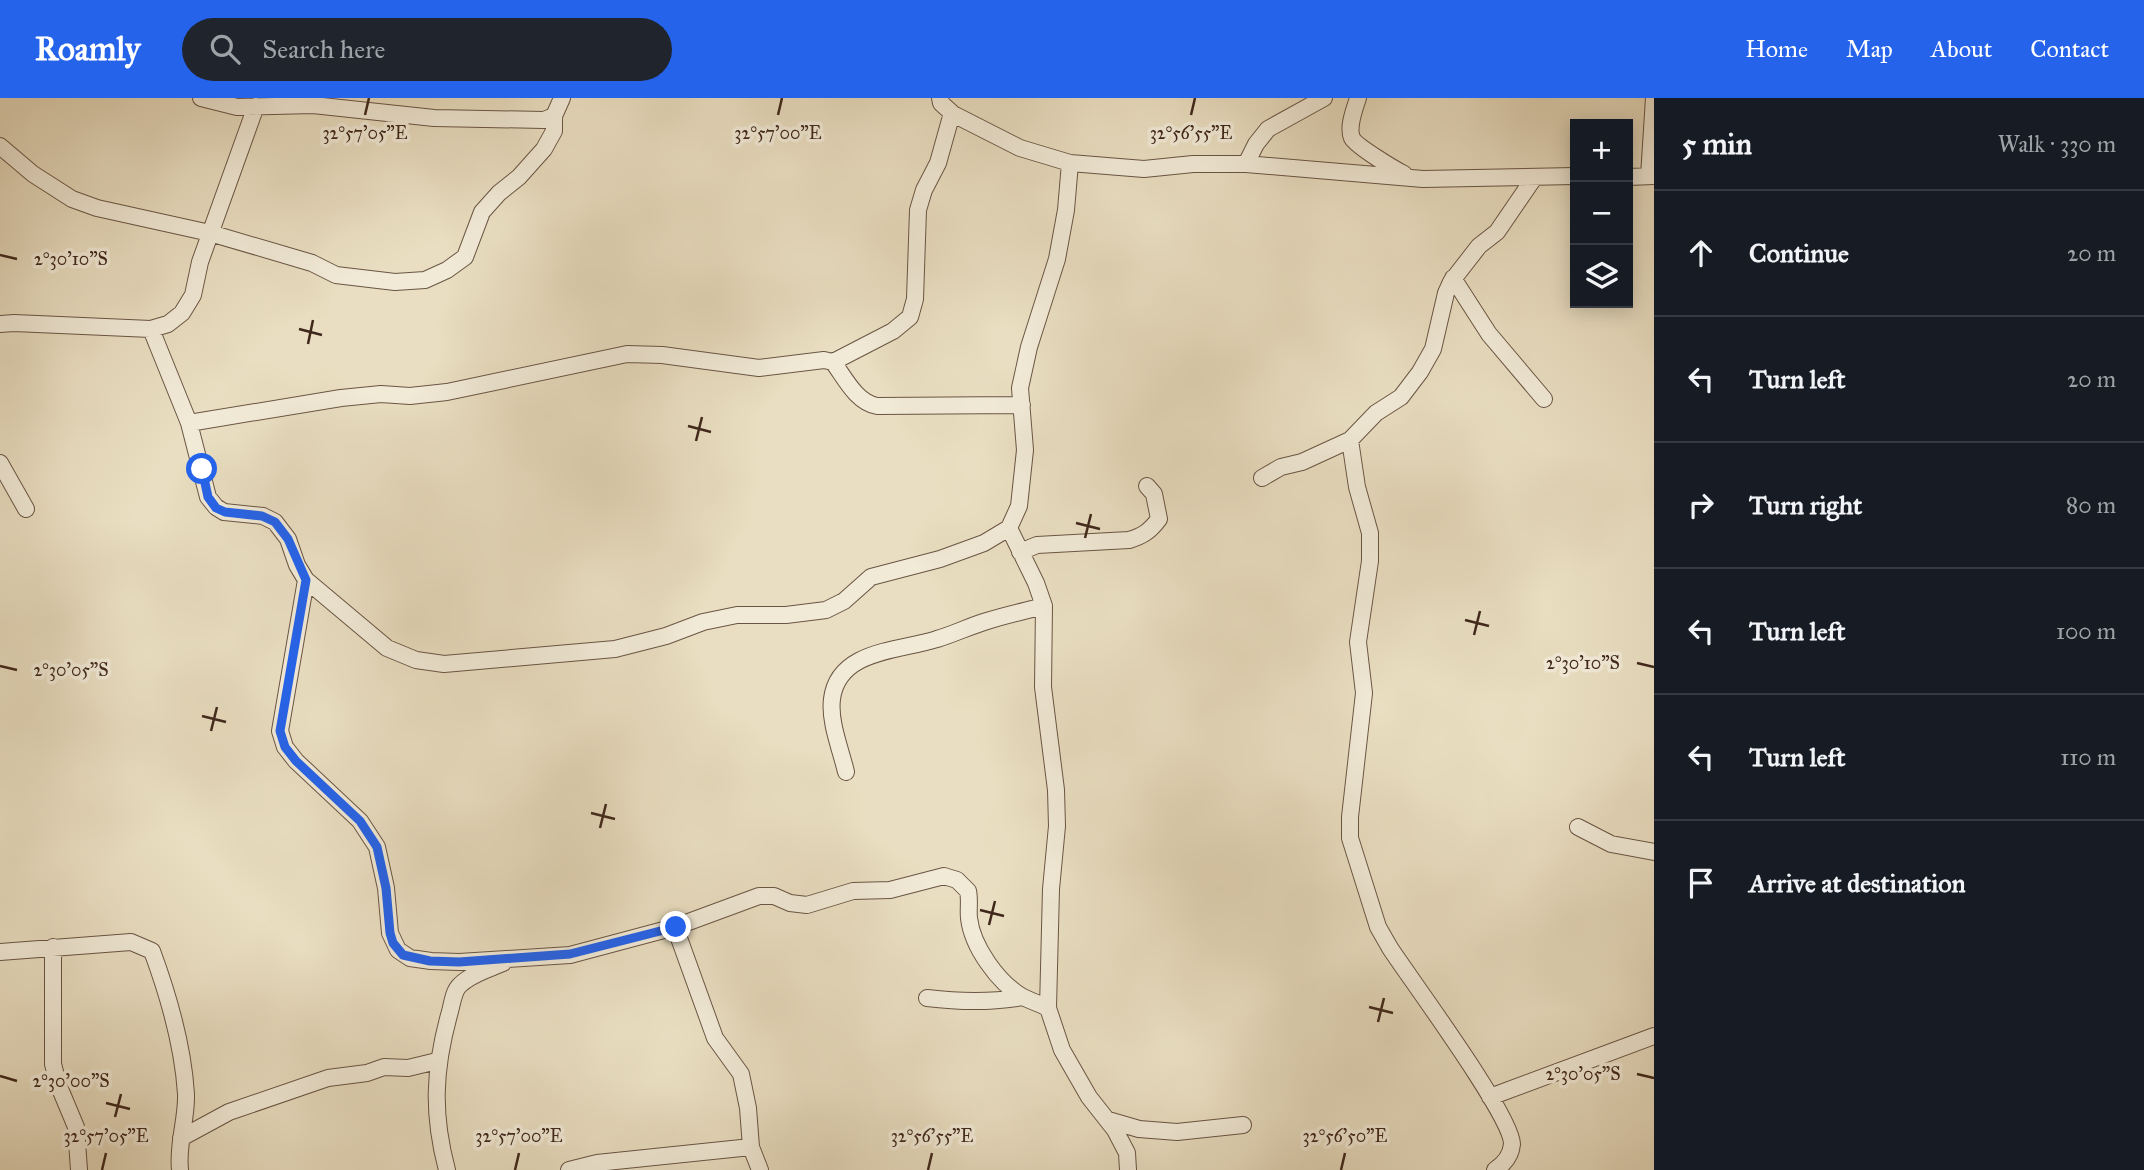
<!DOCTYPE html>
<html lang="en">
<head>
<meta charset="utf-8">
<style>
	:root { --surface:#171b24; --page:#20242c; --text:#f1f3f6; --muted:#9ea1a6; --line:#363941; --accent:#2563eb }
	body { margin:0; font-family:"IM FELL Great Primer",serif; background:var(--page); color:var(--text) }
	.controls { position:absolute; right:21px; top:21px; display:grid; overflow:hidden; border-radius:0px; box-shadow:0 4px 18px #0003 }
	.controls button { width:63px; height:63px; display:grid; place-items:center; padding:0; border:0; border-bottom:2px solid var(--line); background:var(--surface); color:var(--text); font:35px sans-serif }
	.stop { position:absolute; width:21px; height:21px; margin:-16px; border:5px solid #2563eb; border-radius:50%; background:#fff }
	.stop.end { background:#2563eb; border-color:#fff; box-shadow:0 2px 7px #0008 }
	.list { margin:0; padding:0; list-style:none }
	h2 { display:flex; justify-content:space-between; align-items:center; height:91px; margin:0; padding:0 28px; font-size:30px }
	h2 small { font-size:23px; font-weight:400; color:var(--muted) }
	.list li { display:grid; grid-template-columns:46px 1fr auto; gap:21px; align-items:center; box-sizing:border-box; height:126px; padding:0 28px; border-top:2px solid var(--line) }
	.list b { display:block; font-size:26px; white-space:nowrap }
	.list em { font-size:23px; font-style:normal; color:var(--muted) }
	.icon { flex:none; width:38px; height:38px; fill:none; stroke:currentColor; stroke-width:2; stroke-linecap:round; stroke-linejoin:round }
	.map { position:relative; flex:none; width:1654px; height:1072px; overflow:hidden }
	header { display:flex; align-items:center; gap:42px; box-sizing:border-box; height:98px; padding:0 35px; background:var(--accent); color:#fff }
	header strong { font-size:33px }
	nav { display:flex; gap:38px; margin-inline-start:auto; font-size:24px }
	.search { width:490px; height:63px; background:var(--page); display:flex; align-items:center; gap:18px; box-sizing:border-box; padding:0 24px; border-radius:38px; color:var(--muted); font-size:26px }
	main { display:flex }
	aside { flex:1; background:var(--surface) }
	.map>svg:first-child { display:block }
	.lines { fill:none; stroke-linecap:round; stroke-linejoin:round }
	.minor-casing { stroke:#6a5544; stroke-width:18 }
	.minor { stroke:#f1ead7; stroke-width:16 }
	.route { stroke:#2563eb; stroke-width:9 }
	.ticks { fill:none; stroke:#3f271b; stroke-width:2.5 }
	.ticks-label { font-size:18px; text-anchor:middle; fill:#3f271b; stroke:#f1ead7; stroke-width:7; stroke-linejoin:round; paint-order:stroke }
</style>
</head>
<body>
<header>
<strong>Roamly</strong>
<div class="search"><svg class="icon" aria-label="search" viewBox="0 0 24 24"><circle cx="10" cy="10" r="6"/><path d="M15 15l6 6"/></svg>Search here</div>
<nav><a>Home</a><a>Map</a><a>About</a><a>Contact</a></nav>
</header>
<main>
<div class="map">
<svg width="1654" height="1072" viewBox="0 0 1654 1072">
	<rect width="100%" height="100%" fill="#e9dec1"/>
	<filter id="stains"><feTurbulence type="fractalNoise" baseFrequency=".00286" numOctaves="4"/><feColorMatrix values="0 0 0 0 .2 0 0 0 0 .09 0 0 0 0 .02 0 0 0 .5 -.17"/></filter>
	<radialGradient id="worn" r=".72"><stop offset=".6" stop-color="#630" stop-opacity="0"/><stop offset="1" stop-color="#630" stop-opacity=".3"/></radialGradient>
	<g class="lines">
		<g class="minor-casing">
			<path id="minor" d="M 201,0 L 237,9 L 313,7 L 434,20 L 544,22 L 554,18 L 562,0
				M 940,0 L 941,5 L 953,16 L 1020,50 L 1070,65 L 1144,71 L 1193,66 L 1246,66 L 1423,81 L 1575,78
				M 1358,0 C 1355,10 1347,29 1352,40 C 1356,48 1394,71 1404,76
				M 0,48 L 33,76 L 72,101 L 97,110 L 210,135 L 312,165 L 336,177 L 395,184 L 425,182 L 447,172 L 465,159 L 482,114 L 499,95 L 519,79 L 544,51 L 554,33 L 554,18
				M 1246,66 L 1256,46 L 1268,31 L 1324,0
				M 1649,78 L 1654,0
				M 1628,79 L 1654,78
				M 1453,180 L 1489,236 L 1544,301
				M 0,226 L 14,225 L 151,231 L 168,226 L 182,215 L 193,197 L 200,164 L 256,8
				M 151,231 L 189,325 L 208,399 L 216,409 L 224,414 L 263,418 L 275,424 L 288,441 L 297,467 L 306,482 L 387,550 L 416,562 L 444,566 L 615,551 L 666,538 L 703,524 L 737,517 L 786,517 L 826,512 L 844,503 L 871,479 L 940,461 L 984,445 L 1009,430 L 1019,408 L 1025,352 L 1020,290 L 1029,249 L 1057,161 L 1066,112 L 1070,65
				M 833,264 L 893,233 L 910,219 L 915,201 L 918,112 L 924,92 L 938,65 L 952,15
				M 189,325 L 341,300 L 381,296 L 410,298 L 447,294 L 627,256 L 662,257 L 759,270 L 824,262 L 833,264 C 845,280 856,304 877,308 L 1022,307
				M 1350,342 L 1357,389 L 1370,435 L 1370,463 L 1358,544 L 1364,595 L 1350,719 L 1350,740 L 1378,829 L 1390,850 C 1411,882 1512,1018 1512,1046 C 1511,1058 1504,1066 1495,1072
				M 0,365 L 26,411
				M 1262,380 L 1281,369 L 1302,364 L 1350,342 L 1376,315 L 1401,299 L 1420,274 L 1433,251 L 1446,195 L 1451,184 L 1479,148 L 1497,134 L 1534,80
				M 1009,430 L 1036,485 L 1044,508 L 1043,589 L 1056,692 L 1057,728 L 1051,791 L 1048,910 L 1062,952 L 1089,999 L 1115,1032 L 1127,1055 L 1128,1072
				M 1020,454 L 1037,447 L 1129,442 C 1143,438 1150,433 1159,421 L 1154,396 L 1147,388
				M 306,482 L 280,633 L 285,649 L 296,663 L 360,723 L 377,749 L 386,790 L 390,835 L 398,852 L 410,860 L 431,863 L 459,864 L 570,857 L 675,829 L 759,798 L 774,798 L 790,805 L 807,807 L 853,793 L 890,792 L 944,778 L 957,782 L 968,793 C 970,802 968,811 969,820 C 972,848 998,885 1023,899 C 1031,903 1040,906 1048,910
				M 846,674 C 841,652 829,624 832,601 C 838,551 901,553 937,541 C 954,536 970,528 987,523 C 1006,517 1025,513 1044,508
				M 1578,729 L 1611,746 L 1654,754
				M 675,829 L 715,940 L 741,976 L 748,1010 L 751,1049 L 760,1072
				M 53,849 L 53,966 L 58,986 L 76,1029 L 79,1072
				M 0,854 L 131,844 L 152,853 C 169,899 183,947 186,996 C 187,1021 177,1046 180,1072
				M 927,900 C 960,904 990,905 1023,899
				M 1490,999 L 1654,938
				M 1108,1022 L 1139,1031 L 1177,1034 L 1243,1027
				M 181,1040 L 229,1014 L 328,980 L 367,975 L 384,969 L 408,970 L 437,963
				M 447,1072 C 432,1016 434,972 449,917 C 452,908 453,893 460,887 C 471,876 489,871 503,865
				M 569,1072 L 597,1065 L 751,1049"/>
		</g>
		<use href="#minor" class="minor"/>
	</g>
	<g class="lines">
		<path class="route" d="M 202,371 L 208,399 L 216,410 L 225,414 L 262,418 L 275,424 L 288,441 L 306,482 L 280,633 L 285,649 L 296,663 L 360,723 L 377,749 L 386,790 L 390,835 L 393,845 L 403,857 L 430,863 L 459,864 L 570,856 L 676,829"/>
	</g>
	<path class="ticks" d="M 365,17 L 369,0M 778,17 L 782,0M 1191,17 L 1195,0M 0,157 L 17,161M 299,231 L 322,237M 308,246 L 313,222M 688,328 L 711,334M 696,343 L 702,319M 1076,425 L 1100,431M 1085,440 L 1091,416M 1465,522 L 1489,528M 1474,537 L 1480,513M 1637,565 L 1654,569M 0,568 L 17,572M 202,618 L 226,624M 211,633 L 217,609M 591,715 L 615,721M 600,730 L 606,706M 980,812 L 1004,818M 989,827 L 995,803M 1369,909 L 1393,915M 1378,924 L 1384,900M 1637,976 L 1654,980M 0,978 L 17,983M 106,1005 L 130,1011M 115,1019 L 121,996M 102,1072 L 106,1055M 515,1072 L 519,1055M 928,1072 L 932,1055M 1341,1072 L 1345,1055"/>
	<g class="ticks-label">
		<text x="365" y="41">32°57'05"E</text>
		<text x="778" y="41">32°57'00"E</text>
		<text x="1191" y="41">32°56'55"E</text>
		<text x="71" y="167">2°30'10"S</text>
		<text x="1583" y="571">2°30'10"S</text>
		<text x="71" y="578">2°30'05"S</text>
		<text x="1583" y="982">2°30'05"S</text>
		<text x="71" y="989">2°30'00"S</text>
		<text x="106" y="1044">32°57'05"E</text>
		<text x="519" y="1044">32°57'00"E</text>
		<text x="932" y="1044">32°56'55"E</text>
		<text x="1345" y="1044">32°56'50"E</text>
	</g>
	<rect width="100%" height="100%" filter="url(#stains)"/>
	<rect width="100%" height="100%" fill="url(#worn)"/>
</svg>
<div class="controls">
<button>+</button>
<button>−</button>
<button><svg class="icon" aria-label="layers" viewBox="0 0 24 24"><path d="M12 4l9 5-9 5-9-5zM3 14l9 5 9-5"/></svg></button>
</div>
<div class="stop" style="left:202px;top:371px"></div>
<div class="stop end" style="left:676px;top:829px"></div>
</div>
<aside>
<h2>5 min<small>Walk · 330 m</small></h2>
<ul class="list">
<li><svg class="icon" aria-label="ahead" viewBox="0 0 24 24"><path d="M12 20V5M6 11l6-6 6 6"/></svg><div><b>Continue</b></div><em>20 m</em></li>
<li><svg class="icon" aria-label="left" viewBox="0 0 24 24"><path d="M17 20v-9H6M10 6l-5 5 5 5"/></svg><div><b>Turn left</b></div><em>20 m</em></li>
<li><svg class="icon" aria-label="right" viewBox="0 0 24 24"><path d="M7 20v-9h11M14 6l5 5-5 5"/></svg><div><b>Turn right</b></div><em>80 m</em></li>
<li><svg class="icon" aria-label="left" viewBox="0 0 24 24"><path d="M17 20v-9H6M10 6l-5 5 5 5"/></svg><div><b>Turn left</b></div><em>100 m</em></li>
<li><svg class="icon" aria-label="left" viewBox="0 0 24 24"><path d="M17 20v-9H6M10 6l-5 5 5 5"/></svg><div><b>Turn left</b></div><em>110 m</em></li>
<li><svg class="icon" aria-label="arrive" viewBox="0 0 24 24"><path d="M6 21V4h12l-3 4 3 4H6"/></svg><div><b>Arrive at destination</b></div></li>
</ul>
</aside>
</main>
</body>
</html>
